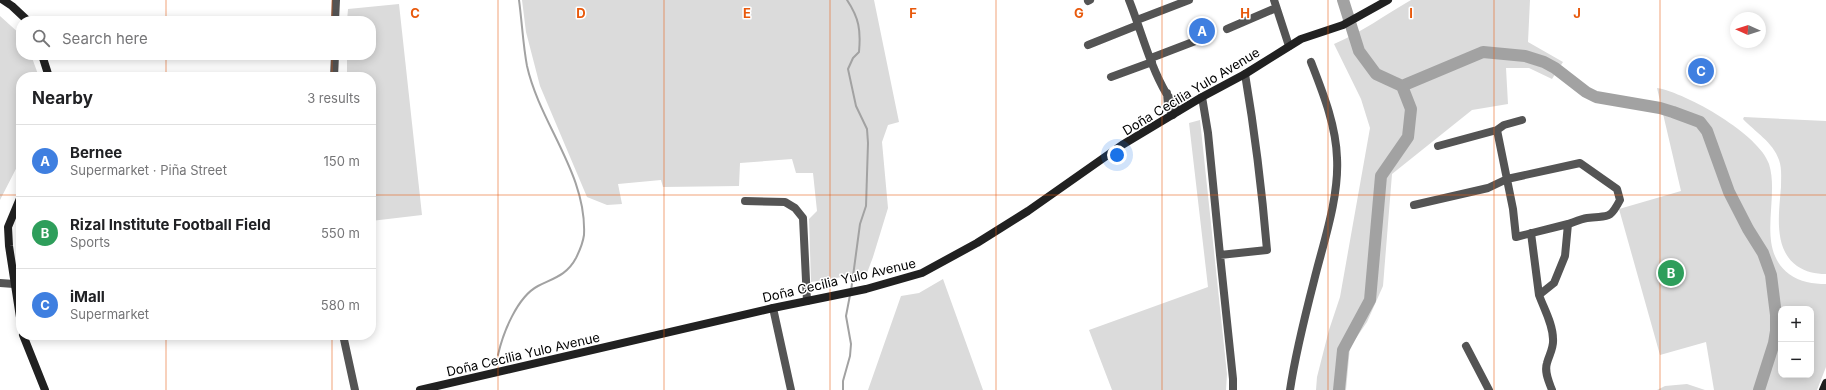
<!DOCTYPE html>
<html lang="en">
<head>
<meta charset="utf-8">
<style>
	:root { --surface:#fff; --page:#f6f6f6; --text:#202124; --muted:#757577; --line:#e0e0e0; --accent:#000 }
	body { margin:0; font-family:Inter,sans-serif; background:var(--page); color:var(--text) }
	.controls { position:absolute; right:12px; bottom:12px; display:grid; overflow:hidden; border-radius:8px; box-shadow:0 2px 10px #0003 }
	.controls button { width:36px; height:36px; display:grid; place-items:center; padding:0; border:0; border-bottom:1px solid var(--line); background:var(--surface); color:var(--text); font:20px sans-serif }
	.compass { position:absolute; left:1730px; top:12px; width:36px; height:36px; border-radius:50%; background:var(--surface); box-shadow:0 2px 10px #0003; rotate:273deg }
	.you { position:absolute; left:1117px; top:155px; width:14px; height:14px; margin:-10px; border:3px solid #fff; border-radius:50%; background:#1a73e8; box-shadow:0 0 0 6px #1a73e833 }
	.badge { display:grid; place-items:center; width:26px; height:26px; border-radius:50%; background:var(--accent); color:#fff; font-size:13px; font-weight:700 }
	.pin { position:absolute; translate:-50% -50%; border:2px solid #fff; box-shadow:0 1px 4px #0006 }
	.list { margin:0; padding:0; list-style:none }
	h2 { display:flex; justify-content:space-between; align-items:center; height:52px; margin:0; padding:0 16px; font-size:17px }
	h2 small { font-size:13px; font-weight:400; color:var(--muted) }
	.list li { display:grid; grid-template-columns:26px 1fr auto; gap:12px; align-items:center; box-sizing:border-box; height:72px; padding:0 16px; border-top:1px solid var(--line) }
	.list b { display:block; font-size:15px; white-space:nowrap }
	.list p { margin:0; font-size:13px; white-space:nowrap; color:var(--muted) }
	.list em { font-size:13px; font-style:normal; color:var(--muted) }
	.icon { flex:none; width:22px; height:22px; fill:none; stroke:currentColor; stroke-width:2; stroke-linecap:round; stroke-linejoin:round }
	.map { position:relative; flex:none; width:1826px; height:390px; overflow:hidden }
	.search { position:absolute; background:var(--surface); box-shadow:0 2px 10px #0003; left:16px; top:16px; width:360px; height:44px; display:flex; align-items:center; gap:10px; box-sizing:border-box; padding:0 14px; border-radius:16px; color:var(--muted); font-size:15px }
	.panel { position:absolute; background:var(--surface); box-shadow:0 2px 10px #0003; left:16px; top:72px; width:360px; height:268px; border-radius:16px }
	.map>svg:first-child { display:block }
	.green { fill:#dbdbdb; fill-rule:evenodd }
	.lines { fill:none; stroke-linecap:round; stroke-linejoin:round }
	.stream { stroke:#a2a2a2; stroke-width:2 }
	.river { stroke:#a2a2a2; stroke-width:12 }
	.street { stroke:#545454; stroke-width:8 }
	.secondary { stroke:#212121; stroke-width:8 }
	.grid { fill:none; stroke:#e8590c; stroke-width:1; stroke-opacity:0.55 }
	.labels { text-anchor:middle; stroke-width:3; stroke-linejoin:round; paint-order:stroke }
	.street-label { font-size:13px; fill:#000; stroke:#fff }
	.grid-label { font-size:13px; text-anchor:middle; font-weight:bold; fill:#e8590c; stroke:#fff; stroke-width:3; stroke-linejoin:round; paint-order:stroke }
</style>
</head>
<body>
<div class="map">
<svg width="1826" height="390" viewBox="0 0 1826 390">
	<rect width="100%" height="100%" fill="#fff"/>
	<path class="green" d="M 522,0 L 874,0 L 899,122 L 888,125 L 882,142 L 888,208 L 873,257 L 867,273 L 811,282 L 809,219 L 817,211 L 813,173 L 796,173 L 792,159 L 740,163 L 739,186 L 663,187 L 661,180 L 618,184 L 622,204 L 607,205 L 587,197 L 540,86 L 526,32 Z
		M 1411,0 L 1530,0 L 1528,42 L 1563,62 L 1552,79 L 1529,68 L 1506,68 L 1508,104 L 1472,110 L 1392,174 L 1383,286 L 1367,322 L 1350,347 L 1346,390 L 1316,390 L 1317,377 L 1329,330 L 1340,297 L 1370,128 L 1361,99 L 1334,44 C 1362,32 1385,15 1411,0 Z
		M 399,4 L 422,215 L 371,221 L 371,77 L 347,77 L 347,55 L 371,55 L 371,21 L 347,21 L 348,9 Z
		M 0,16 L 21,35 L 21,55 L 31,55 L 39,77 L 21,77 L 21,159 L 0,200 Z
		M 1657,88 C 1687,93 1760,135 1769,164 C 1780,199 1755,248 1789,274 C 1800,282 1813,284 1826,284 L 1826,367 L 1817,390 L 1714,390 L 1706,342 L 1660,355 L 1619,209 L 1681,191 ZM 1781,309 L 1811,309 L 1811,375 L 1781,375 Z
		M 1744,117 L 1826,121 L 1826,274 C 1815,274 1806,272 1797,266 C 1773,249 1779,213 1781,187 C 1781,178 1782,168 1779,160 C 1773,142 1755,132 1743,119 Z
		M 1200,120 L 1227,374 L 1226,390 L 1112,390 L 1089,330 L 1208,287 L 1189,123 Z
		M 943,279 L 983,390 L 868,390 L 901,296 L 919,293 Z
		M 1687,384 L 1705,390 L 1657,390 L 1665,386 Z"/>
	<g class="lines">
		<path class="stream" d="M 847,0 C 859,18 861,30 859,52 L 853,58 L 848,69 L 856,106 L 867,129 L 868,143 L 866,206 L 860,224 L 851,291
			M 498,355 C 503,333 517,297 538,286 C 554,278 567,275 576,258 C 579,252 583,242 584,235 C 587,174 540,124 527,66 C 523,45 522,22 519,0
			M 843,390 L 843,381 L 850,356 L 851,344 L 846,316 L 850,295"/>
		<path class="river" d="M 1343,0 L 1359,51 L 1376,74 L 1402,86 L 1483,52 L 1525,56 L 1544,62 L 1555,68 L 1586,92 L 1596,97 L 1660,108 L 1673,112 L 1700,122 L 1707,131 L 1729,192 L 1748,229 L 1763,253 L 1771,275 L 1776,315 L 1776,331 L 1774,343 L 1759,390
			M 1339,390 L 1343,350 L 1370,300 L 1381,176 L 1408,137 L 1411,109 L 1402,86"/>
		<path class="street" d="M 1129,0 C 1141,30 1150,66 1166,93 C 1170,99 1175,104 1178,111
			M 1274,0 L 1289,46
			M 1088,1 L 1090,0
			M 1137,20 L 1189,0
			M 335,21 L 336,0
			M 1227,29 L 1276,8
			M 1088,45 L 1138,25
			M 1151,58 L 1198,40
			M 334,77 L 335,55
			M 1111,77 L 1152,62
			M 1167,93 L 1168,106 L 1173,115
			M 1202,97 L 1208,133 L 1220,255 L 1267,250 C 1262,191 1255,133 1245,74
			M 1522,120 L 1504,125 L 1497,130 L 1513,209 L 1516,237 L 1568,224 L 1565,256 L 1554,283 L 1539,295 C 1544,309 1553,324 1553,339 C 1554,348 1549,355 1547,363 C 1544,372 1549,382 1552,390
			M 1438,146 L 1497,130
			M 745,201 L 785,202 L 795,208 L 803,218 L 807,301
			M 1414,205 L 1488,188 L 1507,179 L 1580,163 L 1617,189 L 1620,200 C 1609,221 1608,215 1587,218 C 1581,219 1574,222 1568,224
			M 1531,233 L 1539,295
			M 1220,255 L 1233,379 L 1233,390
			M 0,283 L 14,284
			M 773,308 L 791,390
			M 343,335 L 355,390
			M 1466,346 L 1489,390
			M 1290,390 C 1296,349 1307,308 1317,269 C 1326,235 1339,194 1337,158 C 1336,125 1323,93 1311,62"/>
		<path class="secondary" d="M 3,0 L 12,6 L 28,21
			M 42,55 L 49,77
			M 21,196 L 8,227 L 9,246 L 21,324
			M 23,335 L 45,390
			M 420,390 L 773,308 L 866,289 L 922,273 L 977,243 L 1028,211 L 1122,145 L 1202,97 L 1245,74 L 1301,39 L 1343,25 L 1388,0
			M 1823,390 L 1826,383"/>
	</g>
	<path class="grid" d="M 166,0 L 166,21M 332,0 L 332,21M 498,0 L 498,390M 664,0 L 664,390M 830,0 L 830,390M 996,0 L 996,390M 1162,0 L 1162,390M 1328,0 L 1328,390M 1494,0 L 1494,390M 1660,0 L 1660,390M 166,55 L 166,77M 332,55 L 332,77M 0,195 L 21,195M 371,195 L 1826,195M 166,335 L 166,390M 332,335 L 332,390"/>
	<g class="labels">
		<g class="street-label">
			<text transform="translate(1191 91) rotate(-31)" y="5">Doña Cecilia Yulo Avenue</text>
			<text transform="translate(839 280) rotate(-13)" y="5">Doña Cecilia Yulo Avenue</text>
			<text transform="translate(523 354) rotate(-13)" y="5">Doña Cecilia Yulo Avenue</text>
		</g>
	</g>
	<g class="grid-label">
		<text x="415" y="18">C</text>
		<text x="581" y="18">D</text>
		<text x="747" y="18">E</text>
		<text x="913" y="18">F</text>
		<text x="1079" y="18">G</text>
		<text x="1245" y="18">H</text>
		<text x="1411" y="18">I</text>
		<text x="1577" y="18">J</text>
	</g>
</svg>
<div class="controls">
<button>+</button>
<button>−</button>
</div>
<svg class="compass" viewBox="-18 -18 36 36"><path d="M0-13l5 13h-10z" fill="#e53935"/><path d="M0 13l5-13h-10z" fill="#757577"/></svg>
<div class="you"></div>
<div class="pin badge" style="left:1202px;top:31px;background:#3f7fe0">A</div>
<div class="pin badge" style="left:1671px;top:273px;background:#2e9e5b">B</div>
<div class="pin badge" style="left:1701px;top:71px;background:#3f7fe0">C</div>
<div class="search"><svg class="icon" aria-label="search" viewBox="0 0 24 24"><circle cx="10" cy="10" r="6"/><path d="M15 15l6 6"/></svg>Search here</div>
<section class="panel">
<h2>Nearby<small>3 results</small></h2>
<ul class="list">
<li><span class="badge" style="background:#3f7fe0">A</span><div><b>Bernee</b><p>Supermarket · Piña Street</p></div><em>150 m</em></li>
<li><span class="badge" style="background:#2e9e5b">B</span><div><b>Rizal Institute Football Field</b><p>Sports</p></div><em>550 m</em></li>
<li><span class="badge" style="background:#3f7fe0">C</span><div><b>iMall</b><p>Supermarket</p></div><em>580 m</em></li>
</ul>
</section>
</div>
</body>
</html>
